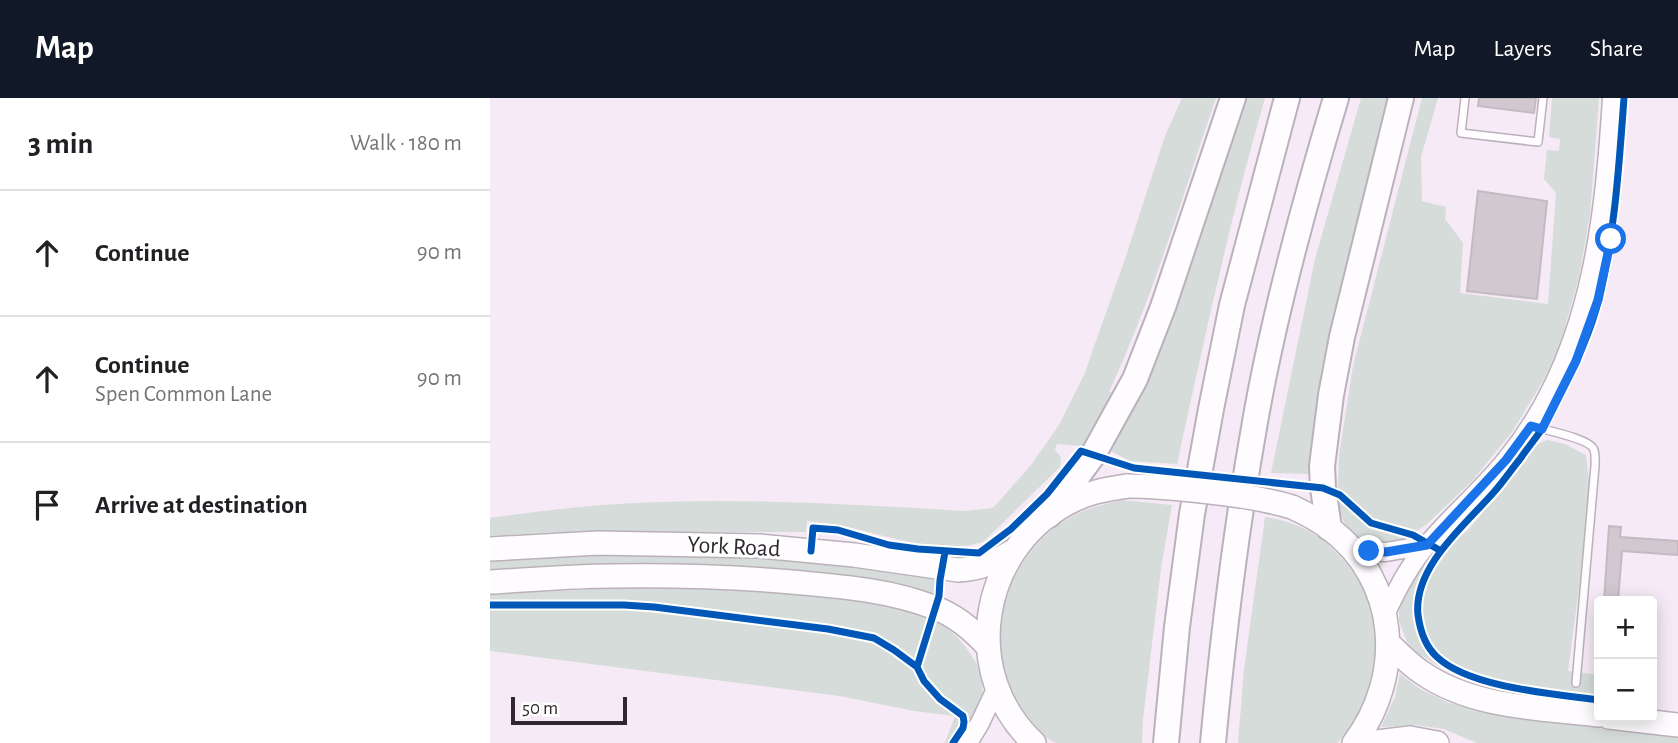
<!DOCTYPE html>
<html lang="en">
<head>
<meta charset="utf-8">
<style>
	:root { --surface:#fff; --page:#f6f6f6; --text:#202124; --muted:#757577; --line:#e0e0e0; --accent:#111827 }
	body { margin:0; font-family:"Alegreya Sans",sans-serif; background:var(--page); color:var(--text) }
	.controls { position:absolute; right:21px; bottom:21px; display:grid; overflow:hidden; border-radius:7px; box-shadow:0 4px 18px #0003 }
	.controls button { width:63px; height:63px; display:grid; place-items:center; padding:0; border:0; border-bottom:2px solid var(--line); background:var(--surface); color:var(--text); font:35px sans-serif }
	.scale { position:absolute; left:21px; bottom:18px; width:116px; box-sizing:border-box; padding-left:7px; border:4px solid #302830; border-top:0; font-size:19px; line-height:24px; white-space:nowrap; color:#302830; -webkit-text-stroke:5px #fff; paint-order:stroke }
	.stop { position:absolute; width:21px; height:21px; margin:-16px; border:5px solid #1a73e8; border-radius:50%; background:#fff }
	.stop.end { background:#1a73e8; border-color:#fff; box-shadow:0 2px 7px #0008 }
	.list { margin:0; padding:0; list-style:none }
	h2 { display:flex; justify-content:space-between; align-items:center; height:91px; margin:0; padding:0 28px; font-size:30px }
	h2 small { font-size:23px; font-weight:400; color:var(--muted) }
	.list li { display:grid; grid-template-columns:46px 1fr auto; gap:21px; align-items:center; box-sizing:border-box; height:126px; padding:0 28px; border-top:2px solid var(--line) }
	.list b { display:block; font-size:26px; white-space:nowrap }
	.list p { margin:0; font-size:23px; white-space:nowrap; color:var(--muted) }
	.list em { font-size:23px; font-style:normal; color:var(--muted) }
	.icon { flex:none; width:38px; height:38px; fill:none; stroke:currentColor; stroke-width:2; stroke-linecap:round; stroke-linejoin:round }
	.map { position:relative; flex:none; width:1188px; height:645px; overflow:hidden }
	header { display:flex; align-items:center; gap:42px; box-sizing:border-box; height:98px; padding:0 35px; background:var(--accent); color:#fff }
	header strong { font-size:33px }
	nav { display:flex; gap:38px; margin-inline-start:auto; font-size:24px }
	main { display:flex }
	aside { flex:1; background:var(--surface) }
	.map>svg:first-child { display:block }
	.green { fill:#d5dcd9 }
	.building { fill:#d1c8d0; stroke:#c4bac2; stroke-width:2 }
	.lines { fill:none; stroke-linecap:round; stroke-linejoin:round }
	.service-casing { stroke:#bab1ba; stroke-width:10 }
	.tertiary-casing { stroke:#bab1ba; stroke-width:21 }
	.trunk-casing { stroke:#bab1ba; stroke-width:26 }
	.motorway-casing { stroke:#bab1ba; stroke-width:28 }
	.service { stroke:#fefcfe; stroke-width:7 }
	.tertiary { stroke:#fefcfe; stroke-width:18 }
	.trunk { stroke:#fefcfe; stroke-width:23 }
	.motorway { stroke:#fefcfe; stroke-width:24 }
	.trunk-bridge-casing { stroke:#bab1ba; stroke-width:26; stroke-linecap:butt }
	.trunk-bridge { stroke:#fefcfe; stroke-width:23 }
	.cycleway-casing { stroke:#fff; stroke-width:11 }
	.cycleway { stroke:#0057b8; stroke-width:7 }
	.route { stroke:#1a73e8; stroke-width:9 }
	.labels { text-anchor:middle; stroke-width:6; stroke-linejoin:round; paint-order:stroke }
	.street-label { font-size:24px; fill:#302830; stroke:#fff }
</style>
</head>
<body>
<header>
<strong>Map</strong>
<nav><a>Map</a><a>Layers</a><a>Share</a></nav>
</header>
<main>
<aside>
<h2>3 min<small>Walk · 180 m</small></h2>
<ul class="list">
<li><svg class="icon" aria-label="ahead" viewBox="0 0 24 24"><path d="M12 20V5M6 11l6-6 6 6"/></svg><div><b>Continue</b></div><em>90 m</em></li>
<li><svg class="icon" aria-label="ahead" viewBox="0 0 24 24"><path d="M12 20V5M6 11l6-6 6 6"/></svg><div><b>Continue</b><p>Spen Common Lane</p></div><em>90 m</em></li>
<li><svg class="icon" aria-label="arrive" viewBox="0 0 24 24"><path d="M6 21V4h12l-3 4 3 4H6"/></svg><div><b>Arrive at destination</b></div></li>
</ul>
</aside>
<div class="map">
<svg width="1188" height="645" viewBox="0 0 1188 645">
	<rect width="100%" height="100%" fill="#f5eaf5"/>
	<path class="green" d="M 692,0 L 726,0 C 692,99 663,199 619,294 L 629,297 L 598,351 L 590,348 L 567,346 L 565,352 L 571,359 L 570,369 L 493,444 C 447,458 390,435 344,426 C 335,425 326,424 317,423 L 316,434 L 68,434 L 0,438 L 0,420 C 37,415 74,410 112,407 C 233,398 354,406 475,413 L 503,410 L 541,367 L 569,327 L 594,277 L 636,158 L 675,38 Z
		M 751,0 L 775,0 C 740,120 714,243 687,366 L 640,363 L 617,351 Z
		M 871,0 L 905,0 L 820,376 L 781,375 L 825,161 Z
		M 932,0 L 948,0 L 931,59 L 932,103 L 956,109 L 955,121 L 973,145 L 970,195 L 1058,206 L 1066,95 L 1054,81 L 1057,52 L 1069,53 L 1070,41 L 1059,39 L 1062,0 L 1109,0 L 1100,116 L 1089,179 L 1069,251 L 1053,283 L 1022,334 L 982,383 L 936,427 L 905,446 L 886,447 L 868,439 L 856,428 L 847,409 L 849,358 L 863,268 Z
		M 1058,342 L 1075,346 L 1096,357 L 1101,399 L 1078,573 L 1108,577 L 1107,588 L 1109,589 L 1109,597 L 1016,584 L 948,568 L 928,555 L 917,544 L 909,523 L 909,512 L 913,502 L 920,486 L 929,472 L 978,432 L 1027,374 L 1047,346 Z
		M 632,402 L 682,407 L 671,470 L 653,622 L 652,645 C 632,645 613,645 593,645 C 585,645 574,645 567,645 C 551,640 534,617 527,603 C 518,585 510,563 510,542 C 509,489 542,436 591,414 C 603,408 618,406 632,402 Z
		M 775,419 C 789,421 802,425 815,431 C 846,446 879,488 885,522 C 888,544 886,565 881,586 C 875,608 864,629 847,645 L 748,645 L 754,572 Z
		M 121,455 C 202,457 282,458 361,468 C 390,472 418,474 446,482 L 446,496 C 300,459 149,468 0,474 L 0,460 Z
		M 133,490 C 216,491 300,489 382,505 C 406,510 432,516 453,528 C 467,536 477,550 485,563 C 494,580 496,603 486,619 C 480,629 468,637 459,645 L 455,645 L 465,618 L 424,613 L 350,598 L 0,553 L 0,496 Z
		M 910,576 L 930,591 L 959,605 L 1044,622 L 1188,639 L 1188,645 L 987,645 L 954,631 L 925,627 L 891,629 L 905,599 Z"/>
	<path class="building" d="M 989,0 L 1046,0 L 1044,15 L 988,8 Z
		M 988,93 L 1057,103 L 1047,201 L 977,193 Z
		M 1119,428 L 1131,429 L 1130,439 L 1188,443 L 1188,457 L 1132,453 L 1128,503 L 1114,503 Z"/>
	<g class="lines">
		<g class="service-casing">
			<path id="service" d="M 975,0 L 971,35 L 1048,44 L 1053,0
				M 1042,328 C 1054,332 1097,340 1103,350 C 1106,354 1105,363 1105,368 L 1086,585"/>
		</g>
		<g class="tertiary-casing">
			<path id="tertiary" d="M 858,447 L 879,453 L 896,454 L 937,447
				M 895,517 C 906,493 918,469 936,448 C 961,418 991,393 1016,362 C 1100,259 1114,128 1122,0
				M 478,645 L 490,625 L 507,589"/>
		</g>
		<g class="trunk-casing">
			<path id="trunk" d="M 802,409 C 815,415 827,421 839,430 C 909,482 915,578 864,645
				M 0,451 L 108,445 L 270,448 L 364,457 L 468,472 C 492,471 504,464 525,452
				M 0,484 C 41,482 81,478 122,478 C 186,477 250,479 313,485 C 357,489 402,493 443,509 C 465,517 483,532 498,549
				M 898,545 C 909,555 919,566 931,574 C 982,610 1050,610 1109,617
				M 1119,619 L 1188,627
				M 544,645 C 470,576 489,454 576,406 C 595,395 616,391 638,388
				M 879,645 L 920,640 L 947,645"/>
		</g>
		<g class="motorway-casing">
			<path id="motorway" d="M 559,417 L 603,357 L 645,281 L 673,209 L 743,0
				M 839,430 L 833,390 L 832,368 L 841,297 L 852,239 L 911,0
				M 676,645 L 687,529 L 702,416 L 721,311 L 742,207 L 797,0
				M 723,645 C 733,538 746,431 765,324 C 784,215 814,106 846,0"/>
		</g>
		<use href="#service" class="service"/>
		<use href="#tertiary" class="tertiary"/>
		<use href="#trunk" class="trunk"/>
		<use href="#motorway" class="motorway"/>
		<g class="trunk-bridge-casing">
			<path id="trunk-bridge" d="M 638,388 C 666,388 693,391 720,394 C 748,397 775,401 802,409"/>
		</g>
		<use href="#trunk-bridge" class="trunk-bridge"/>
		<g class="cycleway-casing">
			<path id="cycleway" d="M 321,453 L 323,430 L 348,432 L 399,447 L 428,451 L 489,455 L 521,431 L 557,396 L 591,353 L 644,370 L 833,390 L 850,397 L 881,425 L 923,437 L 951,453
				M 455,454 L 450,482 L 449,498 L 427,569 L 434,583 L 450,601 L 473,618 L 474,624 L 473,630 L 463,645
				M 0,507 L 134,507 L 164,509 L 338,531 L 384,540 L 404,552 L 427,569
				M 1109,602 C 1065,596 980,590 947,559 C 936,549 930,532 928,517 C 923,469 975,427 1004,394 C 1013,384 1021,372 1030,361 C 1037,351 1045,341 1052,331 C 1058,320 1063,309 1069,298 C 1085,267 1101,234 1109,200 C 1125,134 1129,67 1134,0"/>
		</g>
		<use href="#cycleway" class="cycleway"/>
	</g>
	<g class="lines">
		<path class="route" d="M 879,453 L 896,454 L 937,447 L 1016,362 L 1041,328 L 1052,331 L 1086,263 L 1108,202 L 1121,141"/>
	</g>
	<g class="labels">
		<g class="street-label">
			<text transform="translate(244 448) rotate(3)" y="8">York Road</text>
		</g>
	</g>
</svg>
<div class="controls">
<button>+</button>
<button>−</button>
</div>
<div class="scale">50 m</div>
<div class="stop" style="left:1121px;top:141px"></div>
<div class="stop end" style="left:879px;top:453px"></div>
</div>
</main>
</body>
</html>
